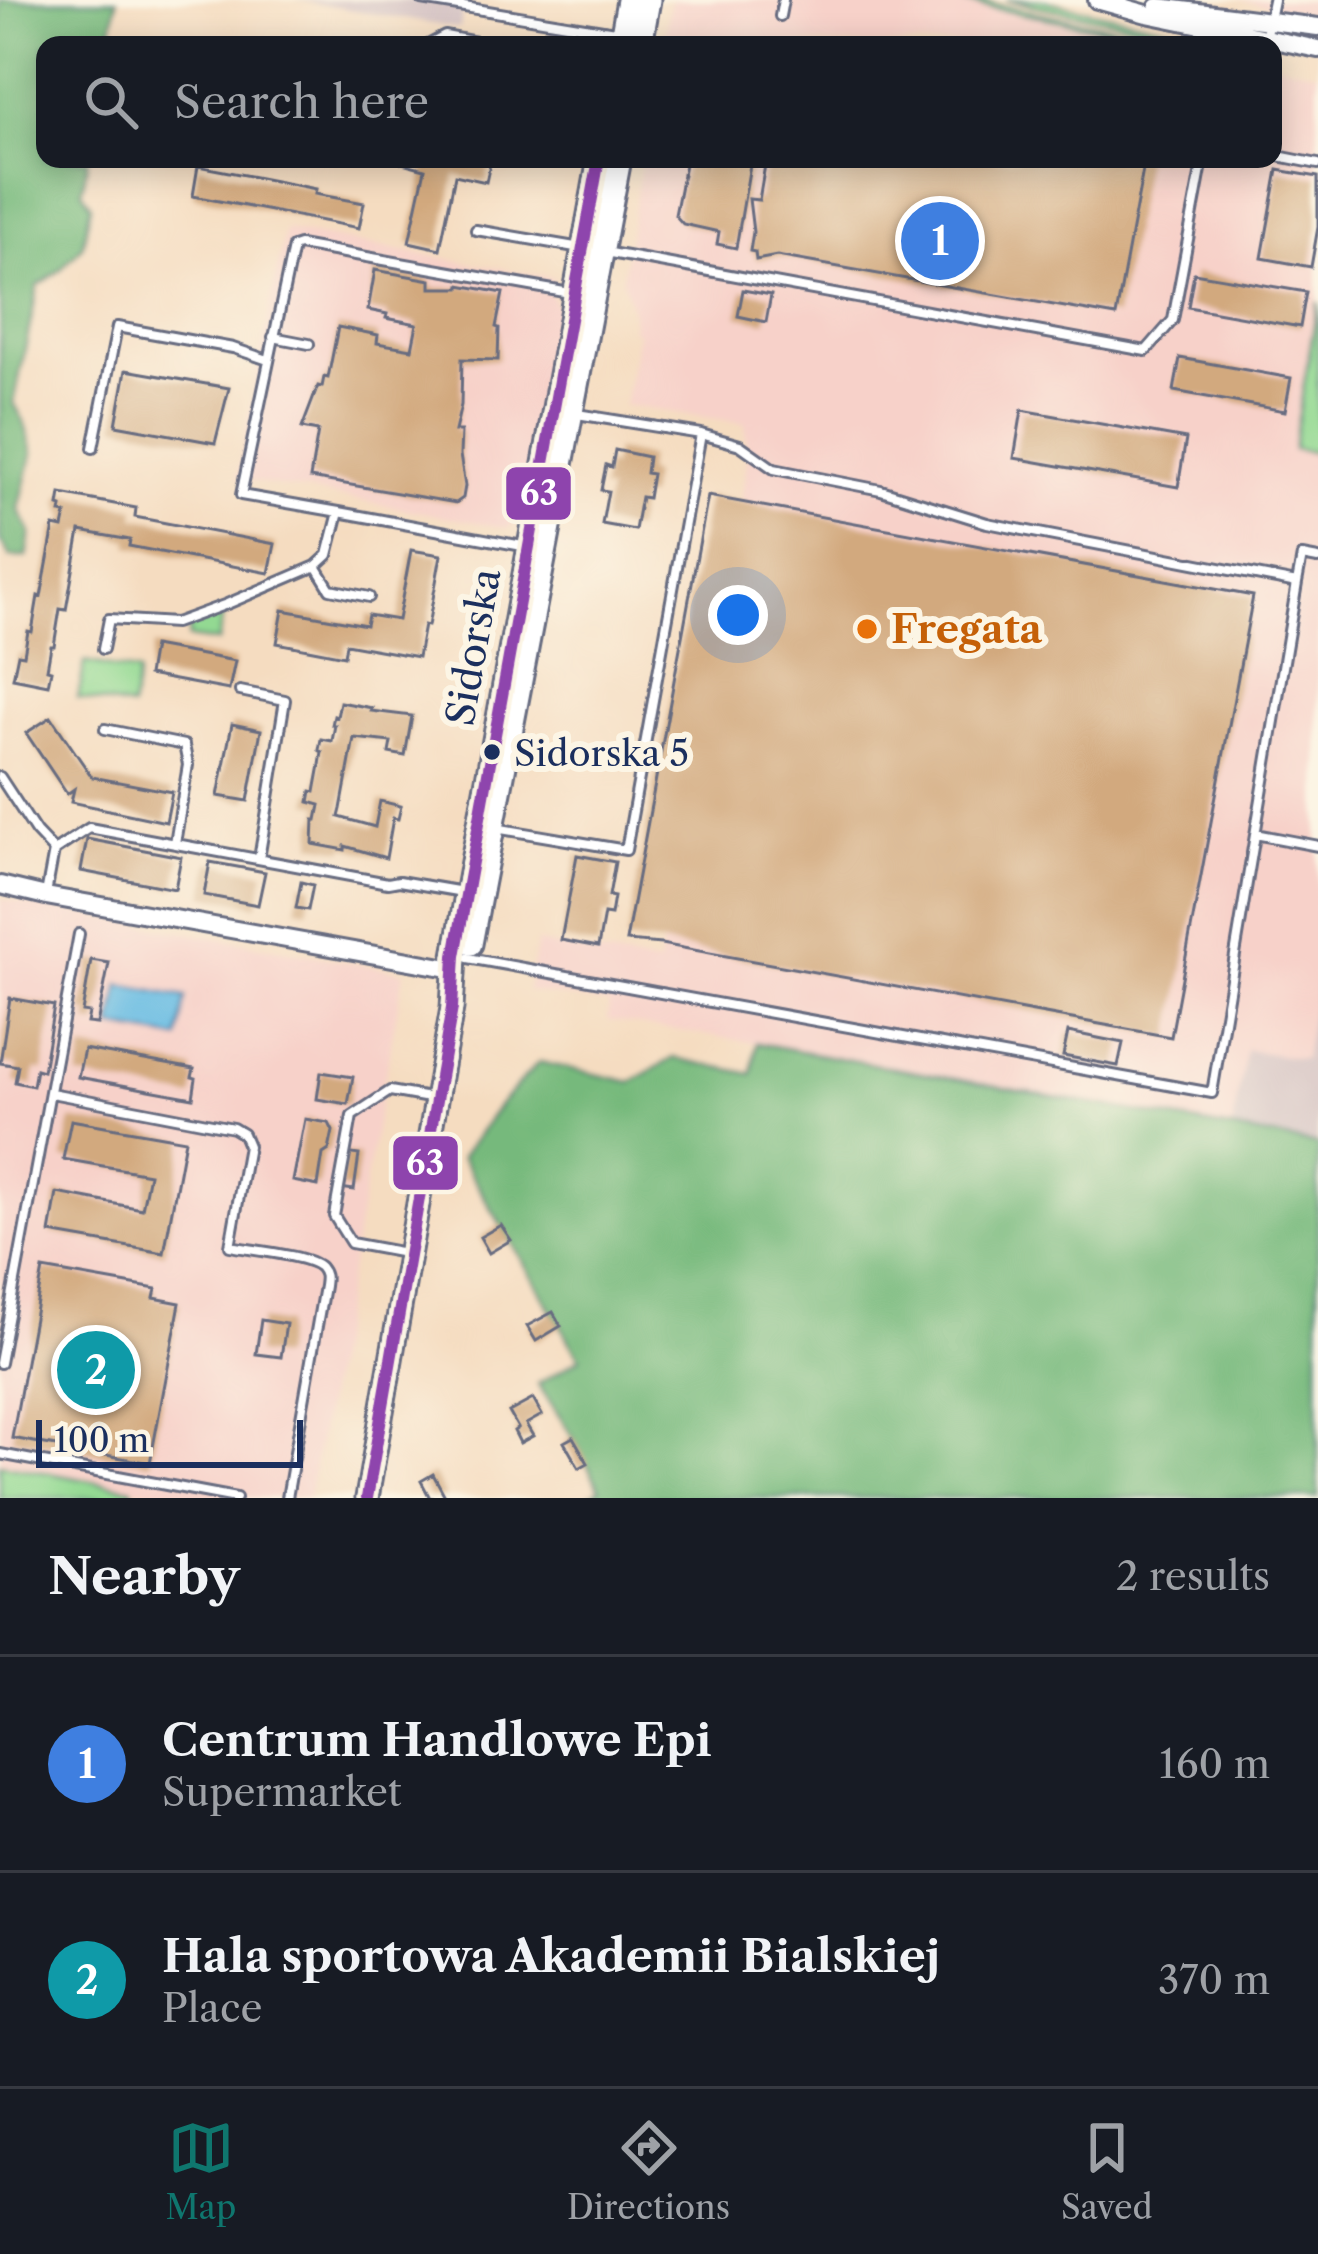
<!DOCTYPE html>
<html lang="en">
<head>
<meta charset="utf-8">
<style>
	:root { --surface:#171b24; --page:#242831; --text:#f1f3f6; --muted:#9ea1a6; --line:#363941; --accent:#0f766e }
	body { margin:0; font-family:"Libre Caslon Text",serif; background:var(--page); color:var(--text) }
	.scale { position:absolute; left:36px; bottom:30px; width:267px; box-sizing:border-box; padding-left:12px; border:6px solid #1b2f5e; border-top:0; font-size:33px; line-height:42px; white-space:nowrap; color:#1b2f5e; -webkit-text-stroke:9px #fcf5e5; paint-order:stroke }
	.you { position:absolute; left:738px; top:615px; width:42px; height:42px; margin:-30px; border:9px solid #fff; border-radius:50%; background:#1a73e8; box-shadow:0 0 0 18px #1a73e833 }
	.badge { display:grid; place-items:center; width:78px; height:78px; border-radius:50%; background:var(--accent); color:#fff; font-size:39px; font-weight:700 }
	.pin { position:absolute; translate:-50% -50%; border:6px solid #fff; box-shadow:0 3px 12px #0006 }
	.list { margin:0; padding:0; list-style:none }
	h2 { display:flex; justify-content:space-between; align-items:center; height:156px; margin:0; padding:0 48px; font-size:51px }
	h2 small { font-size:39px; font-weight:400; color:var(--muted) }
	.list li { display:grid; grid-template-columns:78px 1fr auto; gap:36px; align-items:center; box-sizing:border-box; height:216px; padding:0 48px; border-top:3px solid var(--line) }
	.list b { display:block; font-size:45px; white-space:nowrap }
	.list p { margin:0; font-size:39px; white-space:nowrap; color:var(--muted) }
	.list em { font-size:39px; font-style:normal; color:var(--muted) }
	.icon { flex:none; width:66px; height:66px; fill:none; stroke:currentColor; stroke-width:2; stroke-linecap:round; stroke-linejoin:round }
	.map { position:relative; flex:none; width:1318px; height:1498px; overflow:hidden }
	.search { position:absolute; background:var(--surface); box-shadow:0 6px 30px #0003; left:36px; right:36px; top:36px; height:132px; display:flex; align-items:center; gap:30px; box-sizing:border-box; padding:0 42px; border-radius:24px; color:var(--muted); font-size:45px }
	.sheet { height:588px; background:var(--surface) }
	nav { display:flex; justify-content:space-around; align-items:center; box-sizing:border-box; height:168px; border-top:3px solid var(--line); background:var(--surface); font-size:33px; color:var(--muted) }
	nav a { display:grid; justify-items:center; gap:6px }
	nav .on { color:var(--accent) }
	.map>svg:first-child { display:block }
	.built { fill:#f7d1c9 }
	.industrial { fill:#d2bfc1 }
	.green { fill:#93d992; stroke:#578478; stroke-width:3 }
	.forest { fill:#76b97c; stroke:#48746d; stroke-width:3 }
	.water { fill:#67bce3; stroke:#4176a0; stroke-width:3 }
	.building { fill:#d2a97e }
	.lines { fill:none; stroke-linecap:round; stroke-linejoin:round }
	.service-casing { stroke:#676c80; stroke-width:14 }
	.minor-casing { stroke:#676c80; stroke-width:22 }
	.tertiary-casing { stroke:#676c80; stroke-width:27 }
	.service { stroke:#fff; stroke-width:8 }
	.minor { stroke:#fff; stroke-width:16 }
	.tertiary { stroke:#fff; stroke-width:21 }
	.bus-1-casing { stroke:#fcf5e5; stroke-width:21 }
	.bus-1 { stroke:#8e44ad; stroke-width:12 }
	.food-dot { fill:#e8710a; stroke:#fcf5e5; stroke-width:4.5 }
	.bus-dot { fill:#1b2f5e; stroke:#fcf5e5; stroke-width:4.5 }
	.labels { text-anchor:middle; stroke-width:12; stroke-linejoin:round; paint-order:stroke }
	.bus-label { font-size:36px; fill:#1b2f5e; stroke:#fcf5e5; text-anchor:start }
	.food-label { font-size:39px; font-weight:bold; fill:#c56008; stroke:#fcf5e5; text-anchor:start }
	.street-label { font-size:39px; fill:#1b2f5e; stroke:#fcf5e5 }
	.line-badge { stroke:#fcf5e5; stroke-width:4.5 }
	.badge-label { font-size:33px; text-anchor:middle; font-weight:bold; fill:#fff }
</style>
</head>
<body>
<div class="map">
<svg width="1318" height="1498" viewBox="0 0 1318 1498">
	<rect width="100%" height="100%" fill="#fcf5e5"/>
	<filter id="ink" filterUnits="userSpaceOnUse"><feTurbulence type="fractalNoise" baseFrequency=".00833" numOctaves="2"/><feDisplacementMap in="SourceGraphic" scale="24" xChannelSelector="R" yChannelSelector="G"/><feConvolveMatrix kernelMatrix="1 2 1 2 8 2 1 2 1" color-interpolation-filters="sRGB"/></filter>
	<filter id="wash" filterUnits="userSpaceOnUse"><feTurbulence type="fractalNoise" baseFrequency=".004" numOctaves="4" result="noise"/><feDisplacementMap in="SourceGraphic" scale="48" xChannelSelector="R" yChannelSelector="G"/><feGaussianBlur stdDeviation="2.7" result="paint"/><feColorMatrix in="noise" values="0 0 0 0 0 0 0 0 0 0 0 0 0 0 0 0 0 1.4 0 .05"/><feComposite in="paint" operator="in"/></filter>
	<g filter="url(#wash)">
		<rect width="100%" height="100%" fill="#f5dcc0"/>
		<path class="built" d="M 671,0 L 947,0 L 1192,45 L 663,45 Z
			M 1238,0 L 1318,0 L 1318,13 L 1312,15 Z
			M 1273,63 L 1318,72 L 1318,302 L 1293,448 L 1318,453 L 1318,978 L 1304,1060 L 1246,1050 L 1232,1129 L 757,1043 L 607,1020 L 609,1004 L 527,991 L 537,943 L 658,965 L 741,502 L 747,461 L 745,423 L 624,405 L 638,332 L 632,330 L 633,313 L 622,278 L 642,159 L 1273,159 Z
			M 285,230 L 554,278 L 551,296 L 558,309 L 519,519 L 507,528 L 237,478 Z
			M 0,899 L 404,972 L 308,1498 L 186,1498 L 0,1464 Z"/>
		<path class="industrial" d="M 296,0 L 465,0 L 460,29 Z
			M 1318,978 L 1318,1145 L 1232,1129 L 1246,1050 L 1304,1059 Z"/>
		<path class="green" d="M 948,0 L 973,0 L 1206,45 L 1192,45 Z
			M 1006,0 L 1041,0 L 1181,30 L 1171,32 Z
			M 1318,302 L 1318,453 L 1293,449 Z
			M 223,613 L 218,642 L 188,638 L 190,626 Z
			M 85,662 L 138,673 L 131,708 L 78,698 Z
			M 0,1464 L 131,1488 L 136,1498 L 0,1498 Z"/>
		<path class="forest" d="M 0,0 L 117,0 L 109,45 L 45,45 L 45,159 L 88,159 L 82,191 L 91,205 L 82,247 L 59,271 L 38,286 L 14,403 L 24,421 L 33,452 L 19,509 L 31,533 L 27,557 L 10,557 L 0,540 Z
			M 757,1043 L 1318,1145 L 1318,1498 L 587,1498 L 600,1489 L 573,1437 L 538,1384 L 580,1358 L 461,1157 L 500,1104 L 539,1062 L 631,1082 L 674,1058 L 752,1074 Z"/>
		<path class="water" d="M 120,985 L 186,997 L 179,1039 L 112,1027 Z"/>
		<g id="blocks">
			<path class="building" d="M 387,159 L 491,159 L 486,182 L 455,175 L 440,249 L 409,242 L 425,169 Z
				M 686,159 L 751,159 L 736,248 L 717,244 L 719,232 L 683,224 L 675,215 Z
				M 766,159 L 1145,159 L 1116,316 L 777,256 L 756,260 L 755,252 L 750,251 L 753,232 L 749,199 L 759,200 Z
				M 198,166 L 316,189 L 315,194 L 364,203 L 359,228 L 193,196 Z
				M 1278,170 L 1318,177 L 1318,227 L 1311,267 L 1262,258 Z
				M 375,270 L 431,280 L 431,288 L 460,288 L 460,285 L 503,293 L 496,327 L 499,328 L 498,360 L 462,359 L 461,405 L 455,431 L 461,431 L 460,455 L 465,486 L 463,498 L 456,503 L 310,478 L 318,431 L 302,428 L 318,386 L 322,387 L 324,377 L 328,378 L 338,327 L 378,335 L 377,343 L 412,349 L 417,324 L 386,318 L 387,314 L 368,310 Z
				M 1194,273 L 1306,292 L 1300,327 L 1188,307 Z
				M 743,290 L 771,295 L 766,322 L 738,316 Z
				M 1180,358 L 1291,378 L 1285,411 L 1174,391 Z
				M 126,370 L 229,388 L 215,443 L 116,425 Z
				M 1022,410 L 1186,439 L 1178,487 L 1014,458 Z
				M 615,450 L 648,457 L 646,473 L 652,474 L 648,498 L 641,497 L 635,530 L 602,524 L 608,491 L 601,490 L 606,465 L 612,467 Z
				M 61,494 L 136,508 L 135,517 L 275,544 L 269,573 L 129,546 L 130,540 L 80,531 L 66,610 L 60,609 L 54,646 L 51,646 L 47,669 L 51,670 L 48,685 L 13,678 L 18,654 L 24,655 L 28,631 L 32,632 L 38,596 L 41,597 L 54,526 L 63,528 L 66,514 L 61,513 L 62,507 L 59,506 Z
				M 708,496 L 1253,596 L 1171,1037 L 661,944 L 626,941 Z
				M 411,550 L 441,555 L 428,626 L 424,625 L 418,657 L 346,644 L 344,656 L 277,643 L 283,610 L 366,625 L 368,615 L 398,620 Z
				M 153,646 L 235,661 L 229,690 L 148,675 Z
				M 340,702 L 372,708 L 371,711 L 412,716 L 405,756 L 389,753 L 391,742 L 354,738 L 341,809 L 339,817 L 375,827 L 380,801 L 401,806 L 398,819 L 393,818 L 386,858 L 345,846 L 345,850 L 313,844 L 314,820 L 317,820 L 320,805 L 309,802 L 311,791 L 315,792 L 320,765 L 322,752 L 319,750 L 321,739 L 332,741 L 335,725 L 332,725 L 334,716 L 337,717 Z
				M 51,717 L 92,777 L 172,792 L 166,822 L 71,802 L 74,789 L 67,794 L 26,733 Z
				M 232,724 L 261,730 L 248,801 L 218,796 Z
				M 87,839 L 181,857 L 175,889 L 81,871 Z
				M 577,855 L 615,862 L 609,896 L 614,897 L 611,915 L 604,914 L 598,947 L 561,940 Z
				M 210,862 L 265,872 L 258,905 L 204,895 Z
				M 301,882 L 313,885 L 308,910 L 296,908 Z
				M 91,960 L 109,963 L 97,1024 L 87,1023 L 89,1013 L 82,1012 Z
				M 10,998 L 54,1006 L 43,1071 L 36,1069 L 33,1086 L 15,1082 L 18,1066 L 0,1063 Z
				M 1068,1032 L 1123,1043 L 1118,1066 L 1063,1056 Z
				M 84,1049 L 194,1069 L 192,1077 L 196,1078 L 193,1098 L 78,1077 Z
				M 321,1072 L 353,1077 L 348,1104 L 317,1099 Z
				M 305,1119 L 329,1123 L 333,1131 L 329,1150 L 323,1154 L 318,1186 L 293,1181 Z
				M 71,1120 L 185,1140 L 164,1253 L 50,1233 L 57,1193 L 142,1209 L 149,1174 L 63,1159 Z
				M 345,1153 L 359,1155 L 354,1190 L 340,1188 Z
				M 501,1225 L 511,1240 L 489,1253 L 480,1237 Z
				M 43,1269 L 156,1289 L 154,1298 L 180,1303 L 150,1463 L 12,1438 Z
				M 553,1312 L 561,1326 L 536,1341 L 527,1326 Z
				M 261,1320 L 286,1324 L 281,1357 L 256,1354 Z
				M 533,1399 L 542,1415 L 526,1424 L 533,1436 L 520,1443 L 514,1431 L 518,1428 L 509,1412 Z
				M 573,1437 L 588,1463 L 579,1468 L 564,1442 Z
				M 433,1474 L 446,1498 L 430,1498 L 421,1481 Z"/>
		</g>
	</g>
	<g filter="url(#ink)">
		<use href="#blocks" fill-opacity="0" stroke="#676c80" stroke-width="3"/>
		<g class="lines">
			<g class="service-casing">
				<path id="service" d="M 422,0 L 621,33
					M 780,16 L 783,0
					M 1265,39 L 1273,0
					M 428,45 L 445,36 L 492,45
					M 1273,155 L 1318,164
					M 476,230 L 581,248
					M 605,252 L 1146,351 L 1173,320 L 1203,159
					M 273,337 L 309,344
					M 93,448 L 117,327 L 233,348 L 268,360
					M 339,512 L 241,495 L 293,247 L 299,245 L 570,293
					M 316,566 L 330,589 L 369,597
					M 1297,583 L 1302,556 L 1318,559
					M 103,649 L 109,619 L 175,623 L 227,604 L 316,566 L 328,555 L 339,512 L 528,547
					M 240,691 L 285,700 L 259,859
					M 105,729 L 184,745 L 188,765 L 175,843
					M 0,777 L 36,832 L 54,851 L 89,828 L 388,883 L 399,881 L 463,892
					M 495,828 L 626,850 L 701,434 L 577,414
					M 1255,834 L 1318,846
					M 46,894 L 54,851
					M 468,958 L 1212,1093 L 1297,583 L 987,523 L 881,490 L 774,469 L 740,445 L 701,434
					M 51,1093 L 233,1128 L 243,1134 L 248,1146 L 230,1246 C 249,1250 308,1255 320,1267 C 326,1274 325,1278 324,1286 L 287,1498
					M 405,1253 L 351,1243 L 334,1216 L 352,1116 L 390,1091 L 435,1099
					M 0,1363 L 79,934
					M 0,1454 L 236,1498"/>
			</g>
			<g class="minor-casing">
				<path id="minor" d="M 1097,0 L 1147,14 L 1318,49
					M 1158,7 L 1318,27
					M 0,885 L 46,896 L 454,969"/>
			</g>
			<g class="tertiary-casing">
				<path id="tertiary" d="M 620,45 L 628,0
					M 641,45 L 649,0
					M 471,944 L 620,159
					M 367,1498 L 452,1008 L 455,956 L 599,159"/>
			</g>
			<use href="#service" class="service"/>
			<use href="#minor" class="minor"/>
			<use href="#tertiary" class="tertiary"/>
			<g class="bus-1-casing">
				<path id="bus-1" d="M 367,1498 L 452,1008 L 455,956 L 599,159"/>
			</g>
			<use href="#bus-1" class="bus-1"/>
		</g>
	</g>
	<circle class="food-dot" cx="867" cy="629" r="12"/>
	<circle class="bus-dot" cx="492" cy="752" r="10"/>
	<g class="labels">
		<g class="bus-label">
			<text x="514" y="766">Sidorska 5</text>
		</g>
		<g class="food-label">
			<text x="891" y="643">Fregata</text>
		</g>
		<g class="street-label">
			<text transform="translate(473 647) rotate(-80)" y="14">Sidorska</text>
		</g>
	</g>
	<g class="line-badge">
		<rect x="504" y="465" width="69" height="57" rx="12" fill="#8e44ad"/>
		<rect x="391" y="1134" width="69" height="58" rx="12" fill="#8e44ad"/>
	</g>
	<g class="badge-label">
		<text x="539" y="505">63</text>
		<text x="425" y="1175">63</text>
	</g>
</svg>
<div class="scale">100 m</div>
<div class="you"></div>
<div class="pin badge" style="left:940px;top:241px;background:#3f7fe0">1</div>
<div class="pin badge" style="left:96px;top:1370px;background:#0f9aa8">2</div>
<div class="search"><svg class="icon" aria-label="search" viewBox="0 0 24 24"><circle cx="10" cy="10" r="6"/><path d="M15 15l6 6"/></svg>Search here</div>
</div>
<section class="sheet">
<h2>Nearby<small>2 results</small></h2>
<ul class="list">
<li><span class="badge" style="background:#3f7fe0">1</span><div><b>Centrum Handlowe Epi</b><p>Supermarket</p></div><em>160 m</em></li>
<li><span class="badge" style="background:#0f9aa8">2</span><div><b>Hala sportowa Akademii Bialskiej</b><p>Place</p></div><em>370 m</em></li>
</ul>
</section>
<nav>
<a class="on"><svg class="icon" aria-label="map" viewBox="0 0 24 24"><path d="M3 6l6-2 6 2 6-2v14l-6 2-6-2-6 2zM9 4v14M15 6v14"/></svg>Map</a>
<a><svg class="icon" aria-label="directions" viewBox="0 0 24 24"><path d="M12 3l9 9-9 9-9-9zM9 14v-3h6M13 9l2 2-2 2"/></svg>Directions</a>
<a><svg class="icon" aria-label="saved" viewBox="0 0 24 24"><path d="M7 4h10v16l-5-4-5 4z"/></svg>Saved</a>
</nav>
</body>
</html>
